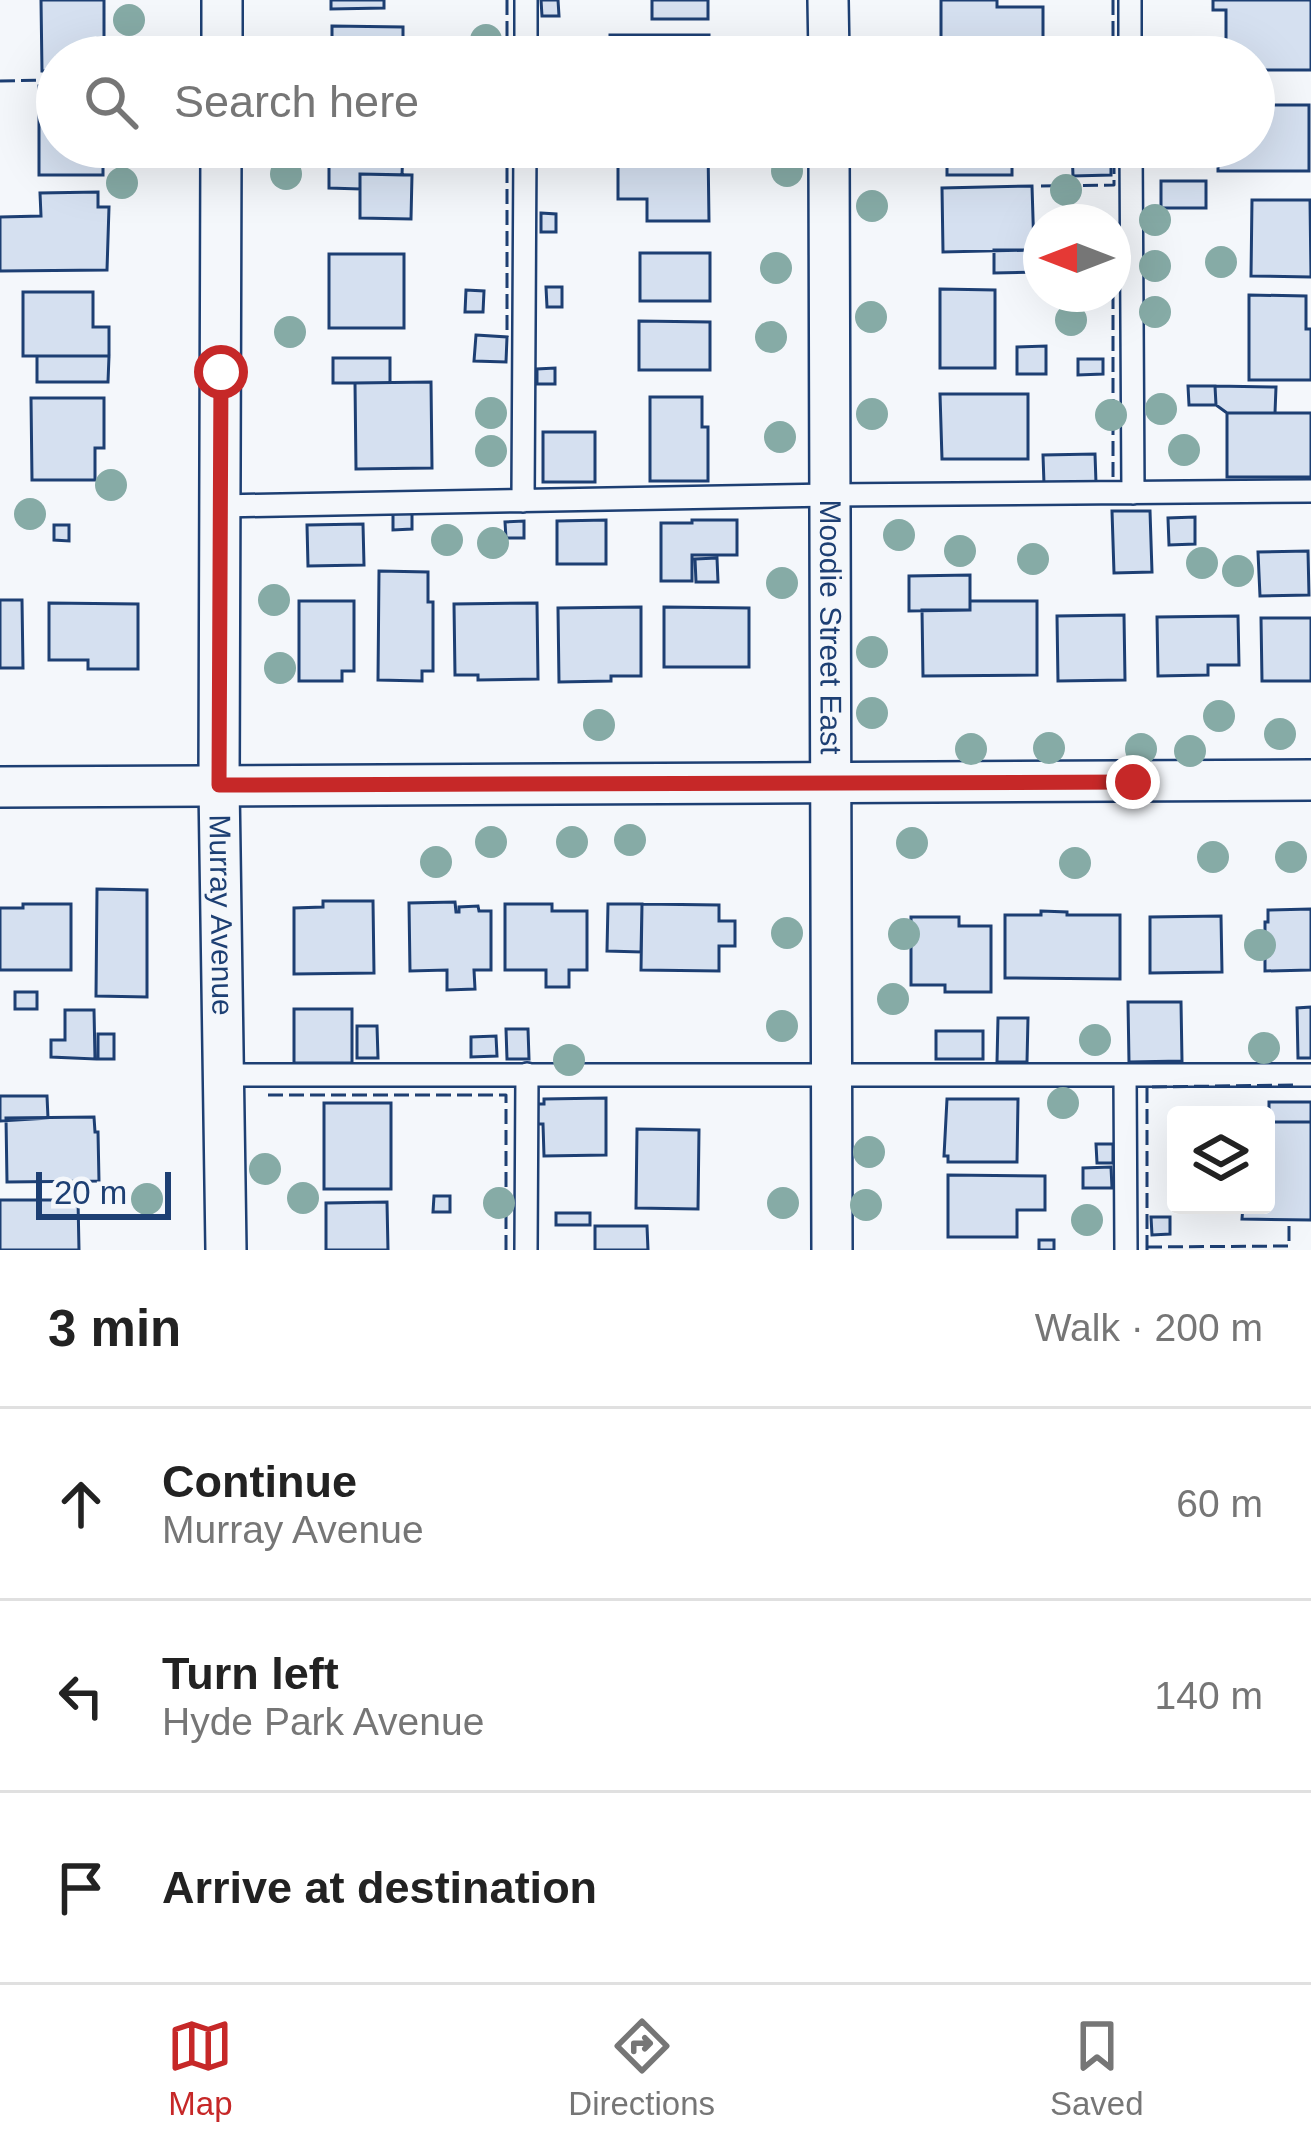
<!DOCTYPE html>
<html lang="en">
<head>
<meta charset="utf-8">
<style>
	:root { --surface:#fff; --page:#f2f2f2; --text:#222; --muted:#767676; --line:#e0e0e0; --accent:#c62828 }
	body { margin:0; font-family:Arial,sans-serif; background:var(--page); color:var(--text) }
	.controls { position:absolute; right:36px; bottom:36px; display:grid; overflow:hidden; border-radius:12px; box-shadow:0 12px 48px #0002 }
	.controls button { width:108px; height:108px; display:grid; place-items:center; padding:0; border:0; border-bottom:3px solid var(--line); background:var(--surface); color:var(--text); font:60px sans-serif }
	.compass { position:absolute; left:1023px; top:204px; width:108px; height:108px; border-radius:50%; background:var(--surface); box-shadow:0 12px 48px #0002; rotate:270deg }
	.scale { position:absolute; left:36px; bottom:30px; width:135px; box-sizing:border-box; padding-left:12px; border:6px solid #1d3f73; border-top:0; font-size:33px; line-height:42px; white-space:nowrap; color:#1d3f73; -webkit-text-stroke:9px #f4f7fb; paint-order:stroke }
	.stop { position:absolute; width:36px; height:36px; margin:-27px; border:9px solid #c62828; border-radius:50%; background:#fff }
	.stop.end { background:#c62828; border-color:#fff; box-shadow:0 3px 12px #0008 }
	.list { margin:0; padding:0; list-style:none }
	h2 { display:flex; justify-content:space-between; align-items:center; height:156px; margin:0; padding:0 48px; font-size:51px }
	h2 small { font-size:39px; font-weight:400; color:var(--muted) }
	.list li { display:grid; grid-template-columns:78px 1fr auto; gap:36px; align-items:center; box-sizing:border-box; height:192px; padding:0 48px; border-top:3px solid var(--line) }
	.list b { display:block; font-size:45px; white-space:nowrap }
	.list p { margin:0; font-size:39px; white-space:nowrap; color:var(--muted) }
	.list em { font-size:39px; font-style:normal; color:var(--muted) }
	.icon { flex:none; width:66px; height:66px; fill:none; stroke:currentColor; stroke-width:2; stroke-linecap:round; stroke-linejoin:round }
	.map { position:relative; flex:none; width:1311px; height:1250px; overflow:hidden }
	.search { position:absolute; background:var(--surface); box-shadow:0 12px 48px #0002; left:36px; right:36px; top:36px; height:132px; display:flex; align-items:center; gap:30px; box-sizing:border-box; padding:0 42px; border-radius:66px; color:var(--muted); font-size:45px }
	.sheet { height:732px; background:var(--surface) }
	nav { display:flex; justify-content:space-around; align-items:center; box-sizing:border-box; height:168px; border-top:3px solid var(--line); background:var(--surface); font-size:33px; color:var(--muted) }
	nav a { display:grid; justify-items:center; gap:6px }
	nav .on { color:var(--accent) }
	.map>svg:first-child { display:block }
	.building { fill:#d5e0f0; stroke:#1d3f73; stroke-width:3 }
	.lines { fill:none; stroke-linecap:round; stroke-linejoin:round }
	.lane-casing { stroke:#1d3f73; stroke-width:26 }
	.street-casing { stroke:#1d3f73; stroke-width:44 }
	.lane { stroke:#f4f7fb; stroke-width:21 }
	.street { stroke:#f4f7fb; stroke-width:39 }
	.fence { stroke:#1d3f73; stroke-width:3; stroke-dasharray:15 6; stroke-linecap:butt }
	.tree { fill:#86aba6 }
	.route { stroke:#c62828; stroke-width:15 }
	.labels { text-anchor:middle; stroke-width:9; stroke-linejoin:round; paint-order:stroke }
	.street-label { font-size:30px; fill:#1d3f73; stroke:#f4f7fb }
</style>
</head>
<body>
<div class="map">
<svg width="1311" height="1250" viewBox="0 0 1311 1250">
	<rect width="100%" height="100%" fill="#f4f7fb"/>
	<path class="building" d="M 41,0 L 104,0 L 104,38 L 98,38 L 98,57 L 57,57 L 57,71 L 42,71 Z
		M 331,0 L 384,0 L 384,8 L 331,9 Z
		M 541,0 L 558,0 L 559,16 L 542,16 Z
		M 652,0 L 708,0 L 708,19 L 652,19 Z
		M 941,0 L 997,0 L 997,7 L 1043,7 L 1043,57 L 941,57 Z
		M 1213,0 L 1311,0 L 1311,70 L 1254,70 L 1254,57 L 1226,57 L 1226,10 L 1213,10 Z
		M 332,26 L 403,27 L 403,57 L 332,57 Z
		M 610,35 L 709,35 L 709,57 L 610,57 Z
		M 1144,47 L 1168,47 L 1168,57 L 1144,57 Z
		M 1254,85 L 1256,105 L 1309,105 L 1309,171 L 1218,171 L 1218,147 L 1254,147 Z
		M 39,86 L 57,86 L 57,147 L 103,147 L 103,175 L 39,175 Z
		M 329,147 L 403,147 L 402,175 L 360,174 L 360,189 L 329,188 Z
		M 618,147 L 708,147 L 709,221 L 647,221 L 647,199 L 618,199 Z
		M 947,147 L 1012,147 L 1012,175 L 947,175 Z
		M 1072,147 L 1111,147 L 1111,175 L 1073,176 Z
		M 360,174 L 412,175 L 411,219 L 360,218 Z
		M 1161,181 L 1206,181 L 1206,208 L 1161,208 Z
		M 1032,186 L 1034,250 L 943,252 L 942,188 Z
		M 98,192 L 98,207 L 109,207 L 107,270 L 0,271 L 0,217 L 41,216 L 40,193 Z
		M 1252,200 L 1310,200 L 1311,277 L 1251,276 Z
		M 541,213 L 556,214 L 556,232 L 541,232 Z
		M 994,250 L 1040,250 L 1040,272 L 994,273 Z
		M 640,253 L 710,253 L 710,301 L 640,301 Z
		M 329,254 L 404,254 L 404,328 L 329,328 Z
		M 546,287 L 562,287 L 562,307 L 547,307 Z
		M 940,289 L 995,290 L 995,368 L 940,368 Z
		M 466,290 L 484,291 L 483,312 L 465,312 Z
		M 23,292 L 93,292 L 93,327 L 109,327 L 109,356 L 23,356 Z
		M 1249,295 L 1306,296 L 1306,329 L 1311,329 L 1311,380 L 1249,380 Z
		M 639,321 L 710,322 L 710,370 L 639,370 Z
		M 476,335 L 507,337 L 506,362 L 474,361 Z
		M 1046,346 L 1046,374 L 1017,374 L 1017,347 Z
		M 37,356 L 109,356 L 108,382 L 37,382 Z
		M 333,358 L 390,358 L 390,383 L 333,383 Z
		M 1078,359 L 1103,359 L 1103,374 L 1078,375 Z
		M 555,368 L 555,384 L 537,384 L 537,369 Z
		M 431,382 L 432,468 L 356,469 L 355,383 Z
		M 1188,386 L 1215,386 L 1216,405 L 1189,405 Z
		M 1215,386 L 1276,387 L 1275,413 L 1227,413 L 1216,405 Z
		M 940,394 L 1028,394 L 1028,459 L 942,459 Z
		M 650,397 L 702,397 L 702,427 L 708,427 L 708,481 L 650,481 Z
		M 31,398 L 104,398 L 104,448 L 95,448 L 95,480 L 32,480 Z
		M 1227,413 L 1311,413 L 1311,477 L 1227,477 Z
		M 543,432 L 595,432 L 595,482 L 543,482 Z
		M 1095,454 L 1096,483 L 1044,484 L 1043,455 Z
		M 1112,511 L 1150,511 L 1152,572 L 1114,573 Z
		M 393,512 L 412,512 L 412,529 L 393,530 Z
		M 1195,517 L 1195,544 L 1169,545 L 1168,518 Z
		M 606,520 L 606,564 L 557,564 L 557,521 Z
		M 692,520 L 737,520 L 737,555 L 692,555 L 692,581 L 661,581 L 661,523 L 692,523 Z
		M 524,521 L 524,538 L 506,538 L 505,522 Z
		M 363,524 L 364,565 L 308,566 L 307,525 Z
		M 54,525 L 69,525 L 69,541 L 54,540 Z
		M 1308,551 L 1309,595 L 1260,596 L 1258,552 Z
		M 717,558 L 718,582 L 696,582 L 695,559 Z
		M 379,571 L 428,572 L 428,602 L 433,602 L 433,671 L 422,671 L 422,681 L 378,680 Z
		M 970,575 L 970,610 L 909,611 L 909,576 Z
		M 0,600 L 22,600 L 23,668 L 0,668 Z
		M 299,601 L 354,601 L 354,671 L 342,671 L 342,681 L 299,681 Z
		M 970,601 L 1037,601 L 1037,675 L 923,676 L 922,610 L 970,610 Z
		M 49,603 L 138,604 L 138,669 L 88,669 L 88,660 L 49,660 Z
		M 537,603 L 538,679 L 478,680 L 478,675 L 455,675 L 454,604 Z
		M 641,607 L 641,676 L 611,676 L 611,681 L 559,682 L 558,608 Z
		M 664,607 L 749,608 L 749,667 L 664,667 Z
		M 1124,615 L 1125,680 L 1058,681 L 1057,616 Z
		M 1238,616 L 1239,665 L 1208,665 L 1208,675 L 1158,676 L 1157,617 Z
		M 1261,618 L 1311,618 L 1311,681 L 1262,681 Z
		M 97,889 L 147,890 L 147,997 L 96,996 Z
		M 323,901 L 373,901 L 374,973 L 294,974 L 294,908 L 323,907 Z
		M 455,902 L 456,912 L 459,912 L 459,907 L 478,906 L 479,911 L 491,911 L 491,970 L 474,970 L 475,989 L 447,990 L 447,970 L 410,971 L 409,903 Z
		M 23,904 L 71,904 L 71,970 L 0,970 L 0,908 L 23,908 Z
		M 505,904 L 552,904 L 552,911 L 587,911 L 587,970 L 569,970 L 569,987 L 546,987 L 546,970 L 505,970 Z
		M 608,904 L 642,904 L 641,952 L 607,951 Z
		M 642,904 L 719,905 L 719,921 L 735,921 L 735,946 L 719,946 L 719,971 L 641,970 Z
		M 1311,909 L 1311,970 L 1265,971 L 1265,922 L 1268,922 L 1268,910 Z
		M 1041,911 L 1067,912 L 1067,915 L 1120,915 L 1120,979 L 1005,978 L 1005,915 L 1041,915 Z
		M 1221,916 L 1222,972 L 1150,973 L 1150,917 Z
		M 911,917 L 959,917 L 959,926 L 991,926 L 991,992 L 945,992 L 945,985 L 911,985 Z
		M 15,992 L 37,992 L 37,1009 L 15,1009 Z
		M 1128,1002 L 1181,1002 L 1182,1061 L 1129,1062 Z
		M 1311,1007 L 1311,1058 L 1298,1058 L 1297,1008 Z
		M 294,1009 L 352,1009 L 352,1063 L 294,1063 Z
		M 65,1010 L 94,1010 L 95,1059 L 51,1057 L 51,1040 L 65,1040 Z
		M 998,1018 L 1028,1018 L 1027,1062 L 997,1062 Z
		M 357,1026 L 377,1026 L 378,1058 L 357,1058 Z
		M 506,1029 L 528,1029 L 529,1059 L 507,1059 Z
		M 936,1031 L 983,1031 L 983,1059 L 936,1059 Z
		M 98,1034 L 114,1034 L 114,1059 L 98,1059 Z
		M 496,1036 L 497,1056 L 471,1057 L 471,1037 Z
		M 0,1096 L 47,1096 L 48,1118 L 0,1121 Z
		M 606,1098 L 606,1155 L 544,1156 L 543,1124 L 534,1124 L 534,1104 L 544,1104 L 544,1099 Z
		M 947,1099 L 1018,1099 L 1017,1162 L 948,1162 L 948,1156 L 944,1156 Z
		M 1269,1102 L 1311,1102 L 1311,1122 L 1269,1122 Z
		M 324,1103 L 391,1103 L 391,1189 L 324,1189 Z
		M 94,1117 L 95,1132 L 98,1132 L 99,1181 L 7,1182 L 6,1118 Z
		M 1266,1122 L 1311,1122 L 1311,1220 L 1242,1219 L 1243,1205 L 1266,1205 Z
		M 637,1129 L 699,1130 L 698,1209 L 636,1208 Z
		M 1096,1144 L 1113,1144 L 1113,1163 L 1097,1163 Z
		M 1111,1167 L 1112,1188 L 1083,1188 L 1083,1168 Z
		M 948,1175 L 1045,1176 L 1045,1210 L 1017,1210 L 1017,1237 L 948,1237 Z
		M 434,1196 L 450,1196 L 450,1212 L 433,1212 Z
		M 0,1200 L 78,1200 L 79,1250 L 0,1250 Z
		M 387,1202 L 388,1250 L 326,1250 L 326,1203 Z
		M 556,1213 L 590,1213 L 590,1225 L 556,1225 Z
		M 1151,1217 L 1170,1217 L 1170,1234 L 1152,1235 Z
		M 595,1226 L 647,1226 L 648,1250 L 595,1250 Z
		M 1039,1240 L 1054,1240 L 1054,1250 L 1039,1250 Z"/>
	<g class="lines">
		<g class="lane-casing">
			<path id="lane" d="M 1130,0 L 1130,57
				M 526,57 L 526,0
				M 1131,147 L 1133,493
				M 523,501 L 525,147
				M 220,506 L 830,495 L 1311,491
				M 223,1075 L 1311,1075
				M 1125,1075 L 1126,1250
				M 526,1250 L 527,1074"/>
		</g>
		<g class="street-casing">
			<g id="street">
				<path d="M 828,0 L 829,57"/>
				<path d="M 222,57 L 222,0"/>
				<path id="s1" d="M 221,147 L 219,785 L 226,1250"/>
				<path id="s2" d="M 829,147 L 832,1250"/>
				<path d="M 0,787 L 1311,780"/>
			</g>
		</g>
		<use href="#lane" class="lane"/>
		<use href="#street" class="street"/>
		<path class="fence" d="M 507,0 L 507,57
			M 1113,0 L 1113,57
			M 0,81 L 43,80
			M 507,147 L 507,337
			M 1041,186 L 1114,185 L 1114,165
			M 1113,294 L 1113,482
			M 268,1095 L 506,1095 L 506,1250
			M 1147,1247 L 1289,1246 L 1289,1219
			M 1147,1250 L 1147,1087 L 1293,1085"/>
	</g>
	<g class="tree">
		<circle cx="129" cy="20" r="16"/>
		<circle cx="486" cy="40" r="16"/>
		<circle cx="787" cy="171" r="16"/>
		<circle cx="286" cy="174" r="16"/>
		<circle cx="122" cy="183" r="16"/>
		<circle cx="1066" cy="190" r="16"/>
		<circle cx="872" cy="206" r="16"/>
		<circle cx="1155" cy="220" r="16"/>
		<circle cx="1221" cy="262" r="16"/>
		<circle cx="1155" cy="266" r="16"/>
		<circle cx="776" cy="268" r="16"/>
		<circle cx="1155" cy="312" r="16"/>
		<circle cx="871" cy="317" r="16"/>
		<circle cx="1071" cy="320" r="16"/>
		<circle cx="290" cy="332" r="16"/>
		<circle cx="771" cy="337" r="16"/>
		<circle cx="1161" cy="409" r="16"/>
		<circle cx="491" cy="413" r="16"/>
		<circle cx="872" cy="414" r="16"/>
		<circle cx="1111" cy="415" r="16"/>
		<circle cx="780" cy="437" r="16"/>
		<circle cx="1184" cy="450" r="16"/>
		<circle cx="491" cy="451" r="16"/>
		<circle cx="111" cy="485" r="16"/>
		<circle cx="30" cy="514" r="16"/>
		<circle cx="899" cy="535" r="16"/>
		<circle cx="447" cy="540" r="16"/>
		<circle cx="493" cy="543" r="16"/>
		<circle cx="960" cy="551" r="16"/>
		<circle cx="1033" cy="559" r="16"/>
		<circle cx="1202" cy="563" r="16"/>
		<circle cx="1238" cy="571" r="16"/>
		<circle cx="782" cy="583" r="16"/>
		<circle cx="274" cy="600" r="16"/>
		<circle cx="872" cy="652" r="16"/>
		<circle cx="280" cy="668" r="16"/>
		<circle cx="872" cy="713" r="16"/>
		<circle cx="1219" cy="716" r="16"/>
		<circle cx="599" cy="725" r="16"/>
		<circle cx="1280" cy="734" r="16"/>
		<circle cx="1049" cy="748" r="16"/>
		<circle cx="971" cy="749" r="16"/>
		<circle cx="1141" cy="749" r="16"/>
		<circle cx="1190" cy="751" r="16"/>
		<circle cx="630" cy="840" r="16"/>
		<circle cx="491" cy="842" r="16"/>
		<circle cx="572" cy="842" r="16"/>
		<circle cx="912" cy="843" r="16"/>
		<circle cx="1213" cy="857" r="16"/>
		<circle cx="1291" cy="857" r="16"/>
		<circle cx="436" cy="862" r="16"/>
		<circle cx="1075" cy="863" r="16"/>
		<circle cx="787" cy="933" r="16"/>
		<circle cx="904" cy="934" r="16"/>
		<circle cx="1260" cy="945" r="16"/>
		<circle cx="893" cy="999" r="16"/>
		<circle cx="782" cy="1026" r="16"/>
		<circle cx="1095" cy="1040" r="16"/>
		<circle cx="1264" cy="1048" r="16"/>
		<circle cx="569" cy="1060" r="16"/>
		<circle cx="1063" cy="1103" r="16"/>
		<circle cx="869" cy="1152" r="16"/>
		<circle cx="265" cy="1169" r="16"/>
		<circle cx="303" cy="1198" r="16"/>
		<circle cx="147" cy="1199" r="16"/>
		<circle cx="499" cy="1203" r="16"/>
		<circle cx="783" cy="1203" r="16"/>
		<circle cx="866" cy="1205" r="16"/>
		<circle cx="1087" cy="1220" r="16"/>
	</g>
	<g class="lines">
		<path class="route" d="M 221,372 L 219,785 L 1133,782"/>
	</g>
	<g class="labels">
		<g class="street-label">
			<text dy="10" stroke="none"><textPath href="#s2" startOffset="480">Moodie Street East</textPath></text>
			<text dy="10" stroke="none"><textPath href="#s1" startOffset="768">Murray Avenue</textPath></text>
		</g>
	</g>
</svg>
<div class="controls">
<button><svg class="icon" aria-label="layers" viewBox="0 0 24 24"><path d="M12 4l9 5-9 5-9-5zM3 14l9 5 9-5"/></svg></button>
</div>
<svg class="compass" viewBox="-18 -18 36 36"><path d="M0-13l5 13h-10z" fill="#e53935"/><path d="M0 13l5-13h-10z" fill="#767676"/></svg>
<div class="scale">20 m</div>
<div class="stop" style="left:221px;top:372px"></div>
<div class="stop end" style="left:1133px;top:782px"></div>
<div class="search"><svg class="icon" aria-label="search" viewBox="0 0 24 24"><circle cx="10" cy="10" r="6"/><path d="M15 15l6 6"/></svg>Search here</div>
</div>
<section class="sheet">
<h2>3 min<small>Walk · 200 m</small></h2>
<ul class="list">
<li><svg class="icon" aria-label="ahead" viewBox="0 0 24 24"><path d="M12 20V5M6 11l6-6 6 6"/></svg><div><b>Continue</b><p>Murray Avenue</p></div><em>60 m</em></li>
<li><svg class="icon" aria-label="left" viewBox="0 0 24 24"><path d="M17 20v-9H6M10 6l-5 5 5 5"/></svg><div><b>Turn left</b><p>Hyde Park Avenue</p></div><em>140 m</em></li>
<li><svg class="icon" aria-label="arrive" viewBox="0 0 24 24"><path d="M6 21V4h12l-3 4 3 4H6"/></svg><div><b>Arrive at destination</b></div></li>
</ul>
</section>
<nav>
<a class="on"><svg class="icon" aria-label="map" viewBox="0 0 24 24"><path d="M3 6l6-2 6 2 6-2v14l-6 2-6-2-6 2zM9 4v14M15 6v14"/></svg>Map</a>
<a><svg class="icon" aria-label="directions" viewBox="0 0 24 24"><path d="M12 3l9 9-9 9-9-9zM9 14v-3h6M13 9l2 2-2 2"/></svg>Directions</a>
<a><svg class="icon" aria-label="saved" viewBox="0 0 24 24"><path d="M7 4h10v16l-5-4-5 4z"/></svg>Saved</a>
</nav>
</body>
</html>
